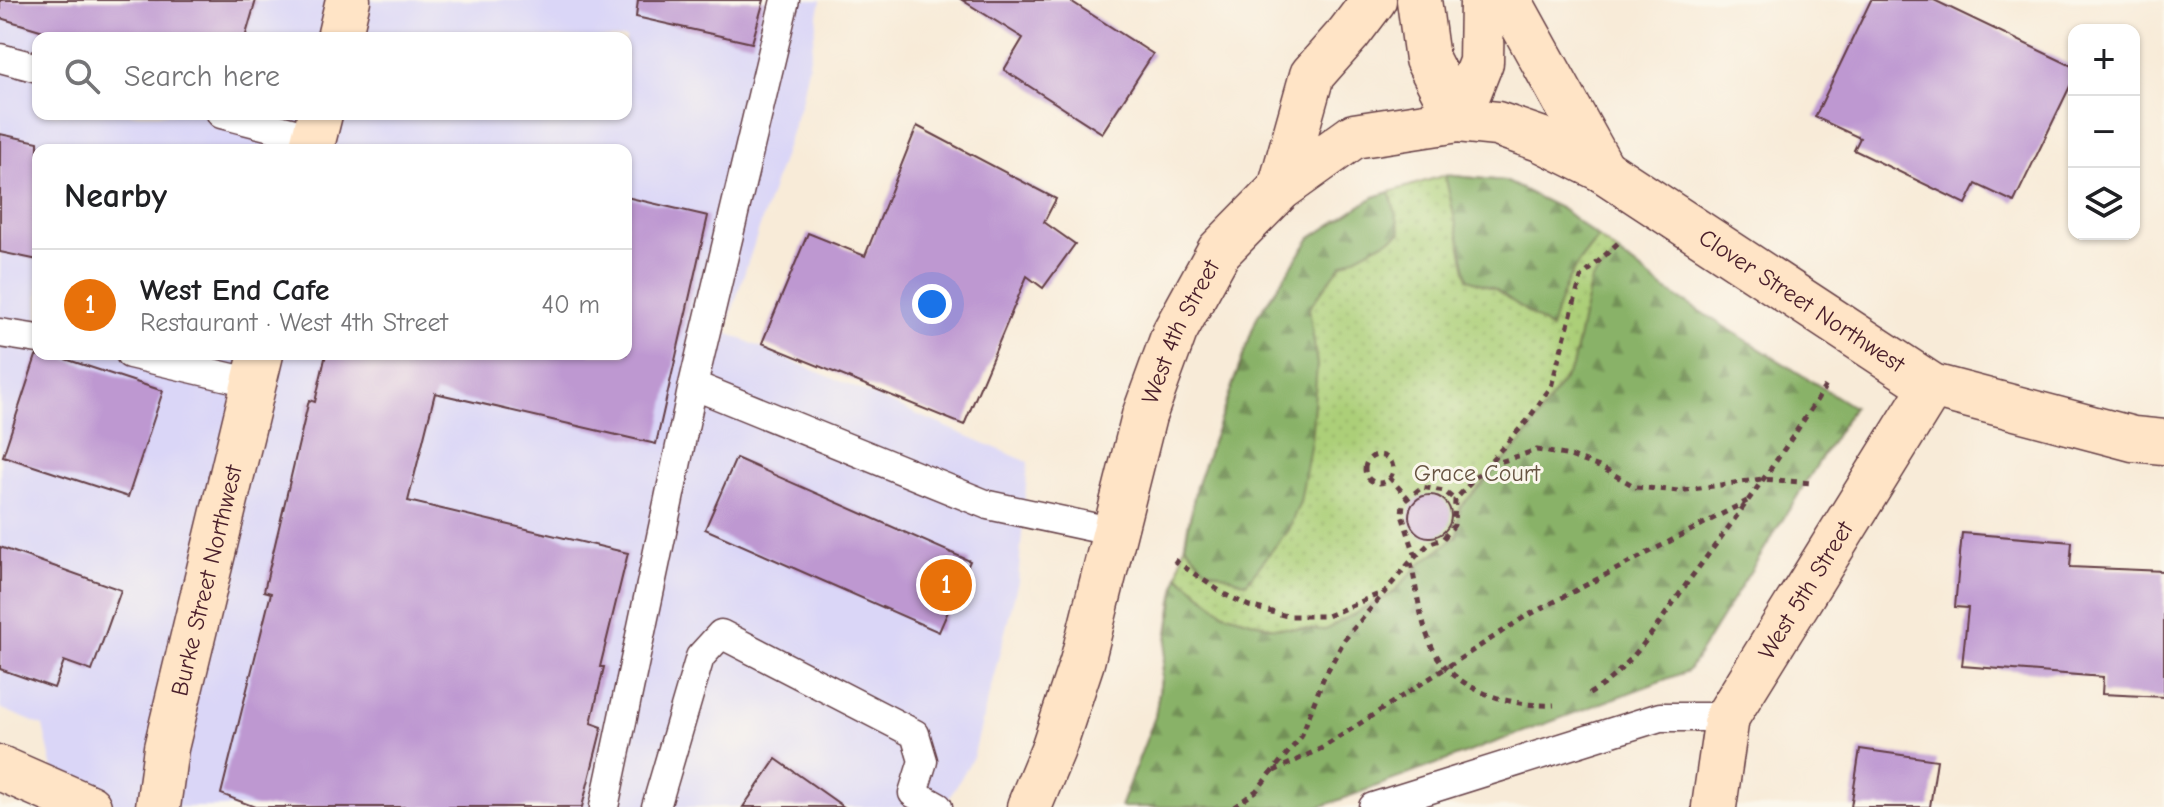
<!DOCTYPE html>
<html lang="en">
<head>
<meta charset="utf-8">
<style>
	:root { --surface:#fff; --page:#f6f6f6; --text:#202124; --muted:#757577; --line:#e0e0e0; --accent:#b45309 }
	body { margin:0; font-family:"Comic Neue",sans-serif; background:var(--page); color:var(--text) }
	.controls { position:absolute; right:24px; top:24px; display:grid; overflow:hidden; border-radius:16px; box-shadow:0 2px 6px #0004 }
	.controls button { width:72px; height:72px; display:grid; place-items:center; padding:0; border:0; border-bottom:2px solid var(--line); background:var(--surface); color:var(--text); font:40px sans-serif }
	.you { position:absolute; left:932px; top:304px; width:28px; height:28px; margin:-20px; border:6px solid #fff; border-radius:50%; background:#1a73e8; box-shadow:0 0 0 12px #1a73e833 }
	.badge { display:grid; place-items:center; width:52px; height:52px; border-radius:50%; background:var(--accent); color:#fff; font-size:26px; font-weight:700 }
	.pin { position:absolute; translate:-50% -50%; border:4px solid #fff; box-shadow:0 2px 8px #0006 }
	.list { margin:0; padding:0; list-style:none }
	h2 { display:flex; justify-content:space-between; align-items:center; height:104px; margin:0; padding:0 32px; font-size:34px }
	h2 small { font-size:26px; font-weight:400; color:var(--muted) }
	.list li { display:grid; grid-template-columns:52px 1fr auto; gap:24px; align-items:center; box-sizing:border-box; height:112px; padding:0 32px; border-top:2px solid var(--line) }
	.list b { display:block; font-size:30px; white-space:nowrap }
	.list p { margin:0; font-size:26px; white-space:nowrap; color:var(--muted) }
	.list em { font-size:26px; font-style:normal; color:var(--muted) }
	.icon { flex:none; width:44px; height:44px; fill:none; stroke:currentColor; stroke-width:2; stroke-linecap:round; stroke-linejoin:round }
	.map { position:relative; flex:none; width:2164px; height:807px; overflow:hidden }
	.search { position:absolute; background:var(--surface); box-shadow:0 2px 6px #0004; left:32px; top:32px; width:600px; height:88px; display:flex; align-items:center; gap:20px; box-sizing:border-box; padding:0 28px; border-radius:16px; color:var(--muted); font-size:30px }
	.panel { position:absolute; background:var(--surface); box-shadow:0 2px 6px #0004; left:32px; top:144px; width:600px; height:216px; border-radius:16px }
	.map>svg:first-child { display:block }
	.built { fill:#dad6f7; fill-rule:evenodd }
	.grass { fill:url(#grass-dots); stroke:#7b7752; stroke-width:2 }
	.forest { fill:url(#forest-firs); stroke:#6a684a; stroke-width:2 }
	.building { fill:#be98d1 }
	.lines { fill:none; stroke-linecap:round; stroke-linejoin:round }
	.lane-casing { stroke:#643e45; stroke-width:31 }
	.secondary-casing { stroke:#643e45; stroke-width:47 }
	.path { stroke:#643e45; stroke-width:5; stroke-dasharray:6 6; stroke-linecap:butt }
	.lane { stroke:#fff; stroke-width:28 }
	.secondary { stroke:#ffe4c6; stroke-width:44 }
	.labels { text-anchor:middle; stroke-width:6; stroke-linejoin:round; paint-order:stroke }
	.street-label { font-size:24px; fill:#4a1f2b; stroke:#fbf7ec }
	.park-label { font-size:24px; fill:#675442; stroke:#fbf7ec }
</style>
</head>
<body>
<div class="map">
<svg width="2164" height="807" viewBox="0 0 2164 807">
	<defs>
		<pattern id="grass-dots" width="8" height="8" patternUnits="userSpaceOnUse" patternTransform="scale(2)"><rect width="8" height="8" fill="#accf78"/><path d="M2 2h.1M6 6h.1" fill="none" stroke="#96b168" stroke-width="1.8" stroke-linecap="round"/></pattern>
		<pattern id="forest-firs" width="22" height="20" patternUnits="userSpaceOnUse" patternTransform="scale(2)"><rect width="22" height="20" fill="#89b268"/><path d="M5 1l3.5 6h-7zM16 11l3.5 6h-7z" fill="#729056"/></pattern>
	</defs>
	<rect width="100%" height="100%" fill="#fbf7ec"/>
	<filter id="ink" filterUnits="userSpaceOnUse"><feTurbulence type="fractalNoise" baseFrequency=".0125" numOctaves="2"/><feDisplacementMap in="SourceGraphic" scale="16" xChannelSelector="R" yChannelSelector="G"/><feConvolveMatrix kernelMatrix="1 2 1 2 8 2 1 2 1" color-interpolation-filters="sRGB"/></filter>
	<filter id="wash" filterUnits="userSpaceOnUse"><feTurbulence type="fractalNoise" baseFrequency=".006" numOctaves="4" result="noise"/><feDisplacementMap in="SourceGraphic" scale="32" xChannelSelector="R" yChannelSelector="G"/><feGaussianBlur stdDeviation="1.8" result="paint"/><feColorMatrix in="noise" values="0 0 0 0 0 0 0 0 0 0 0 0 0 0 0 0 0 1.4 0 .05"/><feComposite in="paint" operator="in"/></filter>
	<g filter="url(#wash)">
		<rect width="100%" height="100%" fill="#f8ebd8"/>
		<path class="built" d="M 0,0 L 821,0 L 801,102 L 725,332 L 1028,462 L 1018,581 L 973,757 L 944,807 L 62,807 L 43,726 L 0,708 ZM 38,38 L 626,38 L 626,114 L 38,114 ZM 38,150 L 626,150 L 626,354 L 38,354 Z"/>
		<path class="grass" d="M 1445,175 L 1505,181 L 1562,209 L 1664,289 L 1853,407 L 1688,671 L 1320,807 L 1120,807 L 1155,717 L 1173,600 L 1196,487 L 1257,317 L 1311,238 L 1374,197 Z"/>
		<path class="forest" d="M 1445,175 L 1505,181 L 1562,209 L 1598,238 C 1569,271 1563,287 1551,329 L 1495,289 L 1468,279 Z
			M 1390,192 L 1401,233 L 1342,264 L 1309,308 L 1317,365 L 1311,441 L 1300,502 L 1288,530 L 1246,583 L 1205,568 L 1185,545 L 1196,487 L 1257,317 L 1311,238 L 1374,197 Z
			M 1618,253 L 1664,289 L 1853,407 L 1688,671 L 1320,807 L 1120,807 L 1155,717 L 1178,575 L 1224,613 L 1271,627 L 1325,630 L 1393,593 L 1420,564 L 1457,536 L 1460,507 L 1521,443 L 1572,367 L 1591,280 Z"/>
		<g id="blocks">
			<path class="building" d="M 0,0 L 256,0 L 245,38 L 67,38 L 0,18 Z
				M 638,0 L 764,0 L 752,43 L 636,17 Z
				M 962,0 L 1069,0 L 1153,54 L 1102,133 L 1004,70 L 1023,38 Z
				M 1871,0 L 1934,0 L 2074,67 L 2074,78 L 2014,202 L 1976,184 L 1966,204 L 1854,150 L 1860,138 L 1815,117 Z
				M 917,126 L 1056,199 L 1044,222 L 1075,244 L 1043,288 L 1027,276 L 964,425 L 762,343 L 808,233 L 865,256 Z
				M 0,134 L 38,142 L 38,260 L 0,252 Z
				M 626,197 L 708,216 L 656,444 L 435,393 L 408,501 L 628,553 L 600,667 L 604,667 L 591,723 L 602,727 L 582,807 L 255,807 L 221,794 L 271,593 L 264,591 L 309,400 L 315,402 L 326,354 L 626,354 Z
				M 50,354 L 163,391 L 128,497 L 3,456 L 36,356 Z
				M 736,458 L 970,561 L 939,632 L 705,529 Z
				M1409 516a21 21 0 1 1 42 0a21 21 0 1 1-42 0Z
				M 1962,533 L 2072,542 L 2070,567 L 2164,571 L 2164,697 L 2102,694 L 2103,677 L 1962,666 L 1968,608 L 1955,607 Z
				M 0,547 L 121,590 L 92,671 L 64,661 L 54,688 L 0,669 Z
				M 1860,749 L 1937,760 L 1930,807 L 1851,807 Z
				M 776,759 L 844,807 L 743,807 Z"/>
		</g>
	</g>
	<g filter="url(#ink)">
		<use href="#blocks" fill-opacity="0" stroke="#643e45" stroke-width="2"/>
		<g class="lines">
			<g class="lane-casing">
				<path id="lane" d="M 0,58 L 38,68
					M 221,114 L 314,138
					M 0,333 L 38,339
					M 130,354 L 254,383
					M 693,385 L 988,505 L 1115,532
					M 604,807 L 693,385 L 785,0
					M 656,807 L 700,657 L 721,634 L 915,734 L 923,761 L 913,793 L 938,807
					M 1373,807 L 1660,717 L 1727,717"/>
			</g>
			<g class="secondary-casing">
				<g id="secondary">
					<path d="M 1419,0 L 1427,59 L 1458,120"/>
					<path d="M 1509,0 L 1603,170"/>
					<path d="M 339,38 L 348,0"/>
					<path d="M 1458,120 L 1481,62 L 1482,0"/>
					<path d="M 311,150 L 320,114"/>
					<path d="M 1280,189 L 1312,75 L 1349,33 L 1374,0"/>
					<path d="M 0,768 L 89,807"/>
					<path id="s1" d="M 158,807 L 166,748 L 261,354"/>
					<path id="s2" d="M 1029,807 L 1053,749 L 1082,662 L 1144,416 L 1175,331 L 1219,251 L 1280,189 L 1354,136 L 1458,120 L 1497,124 L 1540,139 L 1603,170 L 1932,386 L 2133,439 L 2164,442"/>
					<path id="s3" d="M 1714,807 L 1727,717 L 1932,386"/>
				</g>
			</g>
			<path class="path" d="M1365 469a14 14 0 1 1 28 0a14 14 0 1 1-28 0Z
				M 1490,465 L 1537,450 L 1570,456 L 1602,468 L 1636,487 L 1679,491 L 1762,479 L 1813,483
				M 1389,477 L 1408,498
				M 1416,557 L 1402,515 L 1403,502 L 1422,487 L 1444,491 L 1455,500
				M 1174,560 L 1224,594 L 1249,606 L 1287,616 L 1327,616 L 1386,591
				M 1411,563 C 1417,590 1420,622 1432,647 C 1452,690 1510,707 1554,705
				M 1589,694 C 1633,668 1661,619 1690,579 C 1738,515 1786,450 1828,382
				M 1274,771 L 1322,748 L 1523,618 L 1747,501
				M 1234,807 L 1256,791 L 1301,737 L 1323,679 L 1345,639 L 1410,562 L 1430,543 L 1443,539 L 1454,525 L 1455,500 L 1527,421 L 1551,387 L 1581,278 L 1618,243"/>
			<use href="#lane" class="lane"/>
			<use href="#secondary" class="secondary"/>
		</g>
	</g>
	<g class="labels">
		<g class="street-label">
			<text dy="8" stroke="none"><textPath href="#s2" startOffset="1266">Clover Street Northwest</textPath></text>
			<text dy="8" stroke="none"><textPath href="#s2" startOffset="500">West 4th Street</textPath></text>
			<text dy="8" stroke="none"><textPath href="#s1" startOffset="232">Burke Street Northwest</textPath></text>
			<text dy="8" stroke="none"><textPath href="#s3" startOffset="240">West 5th Street</textPath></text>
		</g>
		<g class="park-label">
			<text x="1477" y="481">Grace Court</text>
		</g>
	</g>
</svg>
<div class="controls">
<button>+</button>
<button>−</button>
<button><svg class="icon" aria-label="layers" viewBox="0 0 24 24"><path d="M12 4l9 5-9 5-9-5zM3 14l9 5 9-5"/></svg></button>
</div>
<div class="you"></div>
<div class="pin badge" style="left:946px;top:585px;background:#e8710a">1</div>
<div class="search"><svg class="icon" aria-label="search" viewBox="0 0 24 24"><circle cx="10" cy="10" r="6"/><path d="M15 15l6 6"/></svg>Search here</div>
<section class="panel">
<h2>Nearby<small></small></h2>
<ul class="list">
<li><span class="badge" style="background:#e8710a">1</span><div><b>West End Cafe</b><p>Restaurant · West 4th Street</p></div><em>40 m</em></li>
</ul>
</section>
</div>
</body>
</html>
